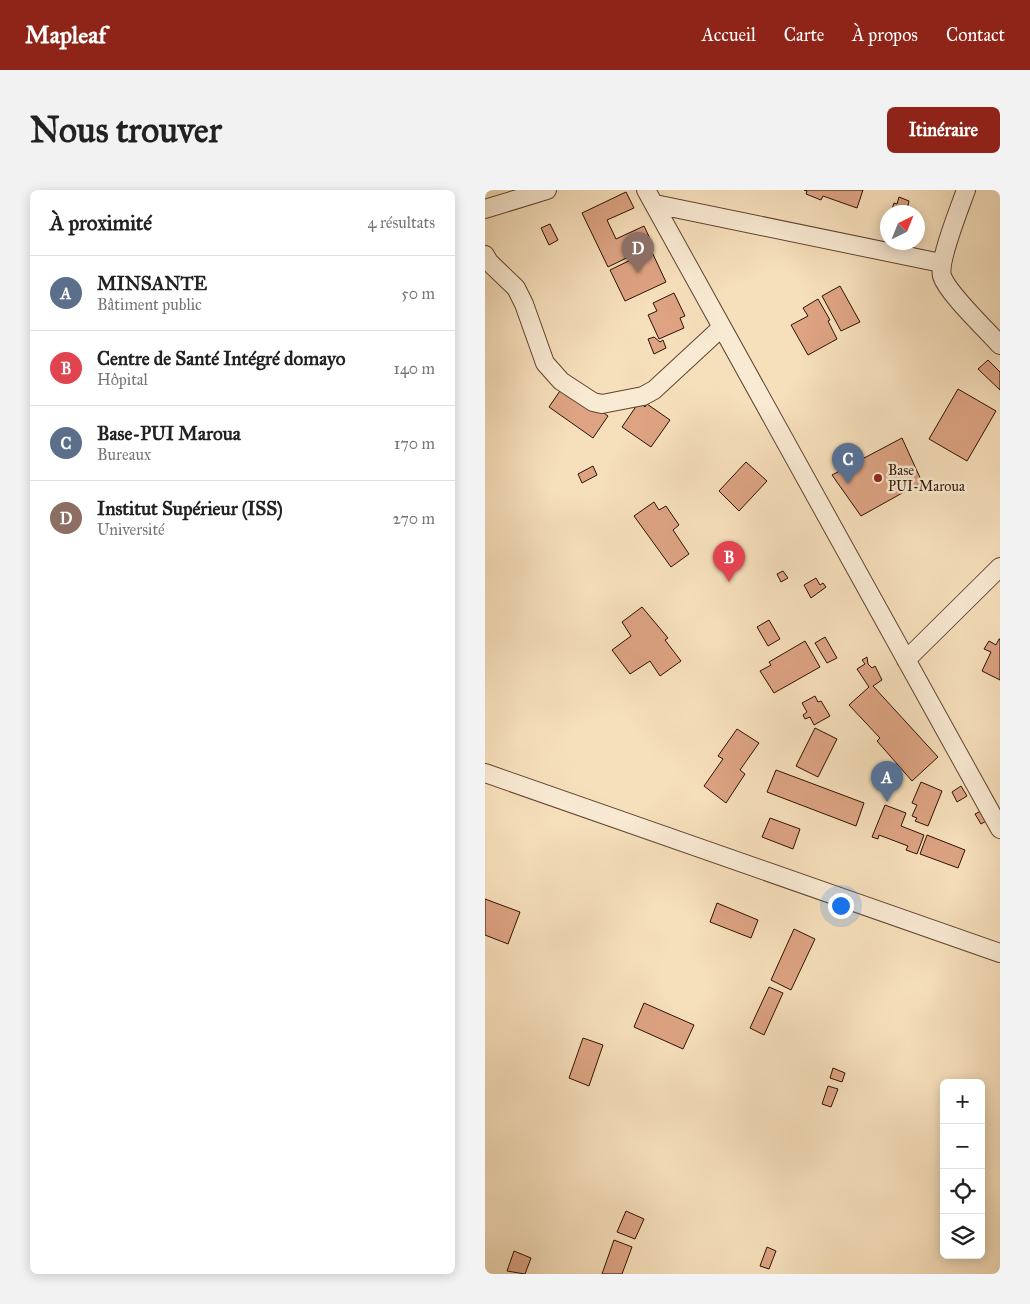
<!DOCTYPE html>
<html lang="fr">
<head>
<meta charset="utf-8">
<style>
	:root { --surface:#fff; --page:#f2f2f2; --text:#222; --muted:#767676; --line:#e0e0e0; --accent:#8f2418 }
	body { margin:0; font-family:"IM FELL Great Primer",serif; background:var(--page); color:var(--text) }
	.controls { position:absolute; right:15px; bottom:15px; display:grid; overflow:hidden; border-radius:8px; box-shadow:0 2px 12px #0003 }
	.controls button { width:45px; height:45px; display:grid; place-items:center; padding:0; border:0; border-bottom:1px solid var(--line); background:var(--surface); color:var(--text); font:25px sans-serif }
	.compass { position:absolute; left:395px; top:15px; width:45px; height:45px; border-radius:50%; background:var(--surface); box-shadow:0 2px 12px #0003; rotate:43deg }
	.you { position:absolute; left:355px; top:715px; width:18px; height:18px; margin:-12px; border:4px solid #fff; border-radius:50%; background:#1a73e8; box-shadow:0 0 0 8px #1a73e833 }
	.badge { display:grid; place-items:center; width:32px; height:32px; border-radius:50%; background:var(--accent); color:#fff; font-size:16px; font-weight:700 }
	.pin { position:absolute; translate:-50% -41px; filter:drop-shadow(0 1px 2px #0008) }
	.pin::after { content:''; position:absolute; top:26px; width:18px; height:15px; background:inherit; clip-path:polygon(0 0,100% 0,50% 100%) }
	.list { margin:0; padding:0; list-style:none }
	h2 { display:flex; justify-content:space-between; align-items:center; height:65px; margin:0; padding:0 20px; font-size:21px }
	h2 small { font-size:16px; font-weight:400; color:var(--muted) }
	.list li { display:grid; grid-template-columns:32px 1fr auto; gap:15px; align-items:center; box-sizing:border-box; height:75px; padding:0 20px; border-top:1px solid var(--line) }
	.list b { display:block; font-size:19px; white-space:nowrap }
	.list p { margin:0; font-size:16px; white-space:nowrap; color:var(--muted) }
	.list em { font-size:16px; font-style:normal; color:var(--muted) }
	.icon { flex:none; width:28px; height:28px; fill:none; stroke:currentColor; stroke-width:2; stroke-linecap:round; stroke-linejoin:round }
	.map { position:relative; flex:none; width:515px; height:1084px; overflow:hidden; border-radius:8px }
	header { display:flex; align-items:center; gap:30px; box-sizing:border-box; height:70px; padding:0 25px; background:var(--accent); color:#fff }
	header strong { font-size:24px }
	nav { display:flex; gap:28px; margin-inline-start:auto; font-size:18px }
	.intro { display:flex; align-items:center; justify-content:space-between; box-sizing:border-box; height:120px; padding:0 30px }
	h1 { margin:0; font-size:35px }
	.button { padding:12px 22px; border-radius:8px; background:var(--accent); color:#fff; font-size:18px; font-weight:700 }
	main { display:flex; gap:30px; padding:0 30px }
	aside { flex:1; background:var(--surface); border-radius:8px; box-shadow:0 2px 12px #0003 }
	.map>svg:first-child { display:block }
	.building { fill:#dda383; stroke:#2e1100 }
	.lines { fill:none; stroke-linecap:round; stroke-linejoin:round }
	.minor-casing { stroke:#60442f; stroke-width:20 }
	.minor { stroke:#f9ead3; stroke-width:18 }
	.poi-dot { fill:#8f2418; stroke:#f9ead3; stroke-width:2 }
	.labels { text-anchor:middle; stroke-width:5; stroke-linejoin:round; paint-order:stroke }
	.poi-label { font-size:14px; fill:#2e1100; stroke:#f9ead3; text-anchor:start }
</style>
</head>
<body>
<header>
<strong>Mapleaf</strong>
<nav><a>Accueil</a><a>Carte</a><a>À propos</a><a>Contact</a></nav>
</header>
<div class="intro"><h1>Nous trouver</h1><a class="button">Itinéraire</a></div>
<main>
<aside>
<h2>À proximité<small>4 résultats</small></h2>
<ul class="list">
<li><span class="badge" style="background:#5c6f8a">A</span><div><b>MINSANTE</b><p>Bâtiment public</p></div><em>50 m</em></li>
<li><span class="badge" style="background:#e0444e">B</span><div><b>Centre de Santé Intégré domayo</b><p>Hôpital</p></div><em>140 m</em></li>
<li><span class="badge" style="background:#5c6f8a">C</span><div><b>Base-PUI Maroua</b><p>Bureaux</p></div><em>170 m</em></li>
<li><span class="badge" style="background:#8d6e63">D</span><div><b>Institut Supérieur (ISS)</b><p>Université</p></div><em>270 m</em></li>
</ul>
</aside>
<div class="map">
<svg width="515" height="1084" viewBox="0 0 515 1084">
	<rect width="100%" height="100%" fill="#f6dfbb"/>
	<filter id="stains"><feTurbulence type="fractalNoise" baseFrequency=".004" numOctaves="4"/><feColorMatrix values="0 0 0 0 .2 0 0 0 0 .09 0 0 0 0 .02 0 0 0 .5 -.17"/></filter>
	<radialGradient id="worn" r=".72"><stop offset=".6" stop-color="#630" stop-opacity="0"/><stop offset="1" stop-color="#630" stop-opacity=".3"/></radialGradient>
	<path class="building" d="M 319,0 L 378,0 L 372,18 L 338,6 L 336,10 L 321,4 L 322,1 Z
		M 141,2 L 149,18 L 122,30 L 131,49 L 159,36 L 168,55 L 123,77 L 97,23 Z
		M 414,7 L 424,11 L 422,19 L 426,20 L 425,22 L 406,22 L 409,13 L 412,14 Z
		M 65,34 L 73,50 L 64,55 L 56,38 Z
		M 166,60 L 181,92 L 140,111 L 125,80 Z
		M 355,96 L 375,132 L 356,141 L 337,106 Z
		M 189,103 L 200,126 L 195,128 L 199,138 L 174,149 L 163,125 L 172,121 L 168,113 Z
		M 333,109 L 345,130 L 343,131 L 352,149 L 323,165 L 306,135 L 323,126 L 318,118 Z
		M 169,147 L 175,152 L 178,150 L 181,158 L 169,164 L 163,149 Z
		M 503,170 L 515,182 L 515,200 L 493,179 Z
		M 79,195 L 123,226 L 108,248 L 64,217 Z
		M 473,199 L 511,221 L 482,271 L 444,249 Z
		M 154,212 L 160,217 L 162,214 L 185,230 L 166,257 L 137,237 Z
		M 417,248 L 437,292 L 376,326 L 347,285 Z
		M 261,272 L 282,291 L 254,321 L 234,301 Z
		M 108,276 L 112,285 L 97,293 L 93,284 Z
		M 169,312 L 174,320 L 181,316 L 194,335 L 188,340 L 204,364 L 186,377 L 149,326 Z
		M 298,381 L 303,388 L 296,392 L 292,384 Z
		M 331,388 L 335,395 L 338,393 L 341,397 L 326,408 L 319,395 Z
		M 157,417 L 183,448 L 180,450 L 196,471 L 175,486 L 165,471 L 145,484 L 127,460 L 146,446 L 137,432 Z
		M 284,430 L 295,449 L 283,456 L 272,437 Z
		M 340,447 L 352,468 L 342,473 L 330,453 Z
		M 514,449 L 515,449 L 515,490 L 497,481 L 506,462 L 499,459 L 504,451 L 511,455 Z
		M 320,451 L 335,477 L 289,503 L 275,481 L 286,475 L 284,472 Z
		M 382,467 L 383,474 L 387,478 L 390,476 L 397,490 L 388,496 L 453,567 L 427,591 L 392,551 L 395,548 L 364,515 L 384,497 L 372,479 L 380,474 L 377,470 Z
		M 330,506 L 333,512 L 336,511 L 345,526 L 329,535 L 325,527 L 320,529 L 318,525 L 322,522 L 317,513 Z
		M 330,538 L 352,549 L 333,587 L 311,576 Z
		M 252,539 L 274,553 L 255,580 L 260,584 L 241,613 L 219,596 L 238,569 L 233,566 Z
		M 291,580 L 379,613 L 371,636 L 282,602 Z
		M 436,592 L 457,601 L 443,636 L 430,631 L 432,628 L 427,626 L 432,615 L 427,613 Z
		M 476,596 L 482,606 L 472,612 L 467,602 Z
		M 400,615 L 421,623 L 416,636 L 439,645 L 432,664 L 421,660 L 423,656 L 394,645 L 393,649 L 387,647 Z
		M 498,620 L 503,630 L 496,634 L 490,624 Z
		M 285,628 L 315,639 L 308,659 L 277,647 Z
		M 442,645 L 480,660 L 473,678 L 435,664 Z
		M 0,709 L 35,722 L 23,754 L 0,745 Z
		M 232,713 L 273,730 L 266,748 L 225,732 Z
		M 309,739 L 330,749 L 306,800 L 286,790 Z
		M 284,797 L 298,803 L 279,845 L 265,838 Z
		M 159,813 L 209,835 L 198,859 L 149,837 Z
		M 98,848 L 118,855 L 104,896 L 84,888 Z
		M 348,878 L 360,883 L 357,892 L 345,888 Z
		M 343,896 L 353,899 L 346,917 L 337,914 Z
		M 141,1021 L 159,1029 L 150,1049 L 132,1042 Z
		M 129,1050 L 147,1057 L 137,1084 L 117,1084 Z
		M 282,1057 L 291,1061 L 284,1079 L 275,1076 Z
		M 29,1061 L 46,1068 L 40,1084 L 22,1081 Z"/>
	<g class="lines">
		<g class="minor-casing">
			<path id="minor" d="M 161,0 L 515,639
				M 481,0 C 475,17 453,71 457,86 C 463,104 501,139 515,155
				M 170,14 L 456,73
				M 0,19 L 62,0
				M 0,65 L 4,72 L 31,98 L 39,114 L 60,173 L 76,191 L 108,212 L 117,214 L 158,206 L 169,200 L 236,138
				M 421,470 L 515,377
				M 0,583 L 515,763"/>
		</g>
		<use href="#minor" class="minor"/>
	</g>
	<circle class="poi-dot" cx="393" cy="288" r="5"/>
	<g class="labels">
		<g class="poi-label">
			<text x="403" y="285">Base<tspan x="403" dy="16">PUI-Maroua</tspan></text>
		</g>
	</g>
	<rect width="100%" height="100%" filter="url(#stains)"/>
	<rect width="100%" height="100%" fill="url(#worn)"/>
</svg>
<div class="controls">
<button>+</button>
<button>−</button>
<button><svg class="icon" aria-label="locate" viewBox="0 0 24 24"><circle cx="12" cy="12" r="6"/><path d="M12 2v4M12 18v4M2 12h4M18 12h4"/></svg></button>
<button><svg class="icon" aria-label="layers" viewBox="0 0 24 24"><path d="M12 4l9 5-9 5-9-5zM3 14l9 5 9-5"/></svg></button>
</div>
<svg class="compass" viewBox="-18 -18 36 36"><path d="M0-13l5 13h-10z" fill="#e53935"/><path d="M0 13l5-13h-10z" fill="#767676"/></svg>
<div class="you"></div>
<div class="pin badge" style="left:402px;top:612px;background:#5c6f8a">A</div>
<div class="pin badge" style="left:244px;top:392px;background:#e0444e">B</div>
<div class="pin badge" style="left:363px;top:294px;background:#5c6f8a">C</div>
<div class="pin badge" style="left:153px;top:83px;background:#8d6e63">D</div>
</div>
</main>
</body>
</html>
